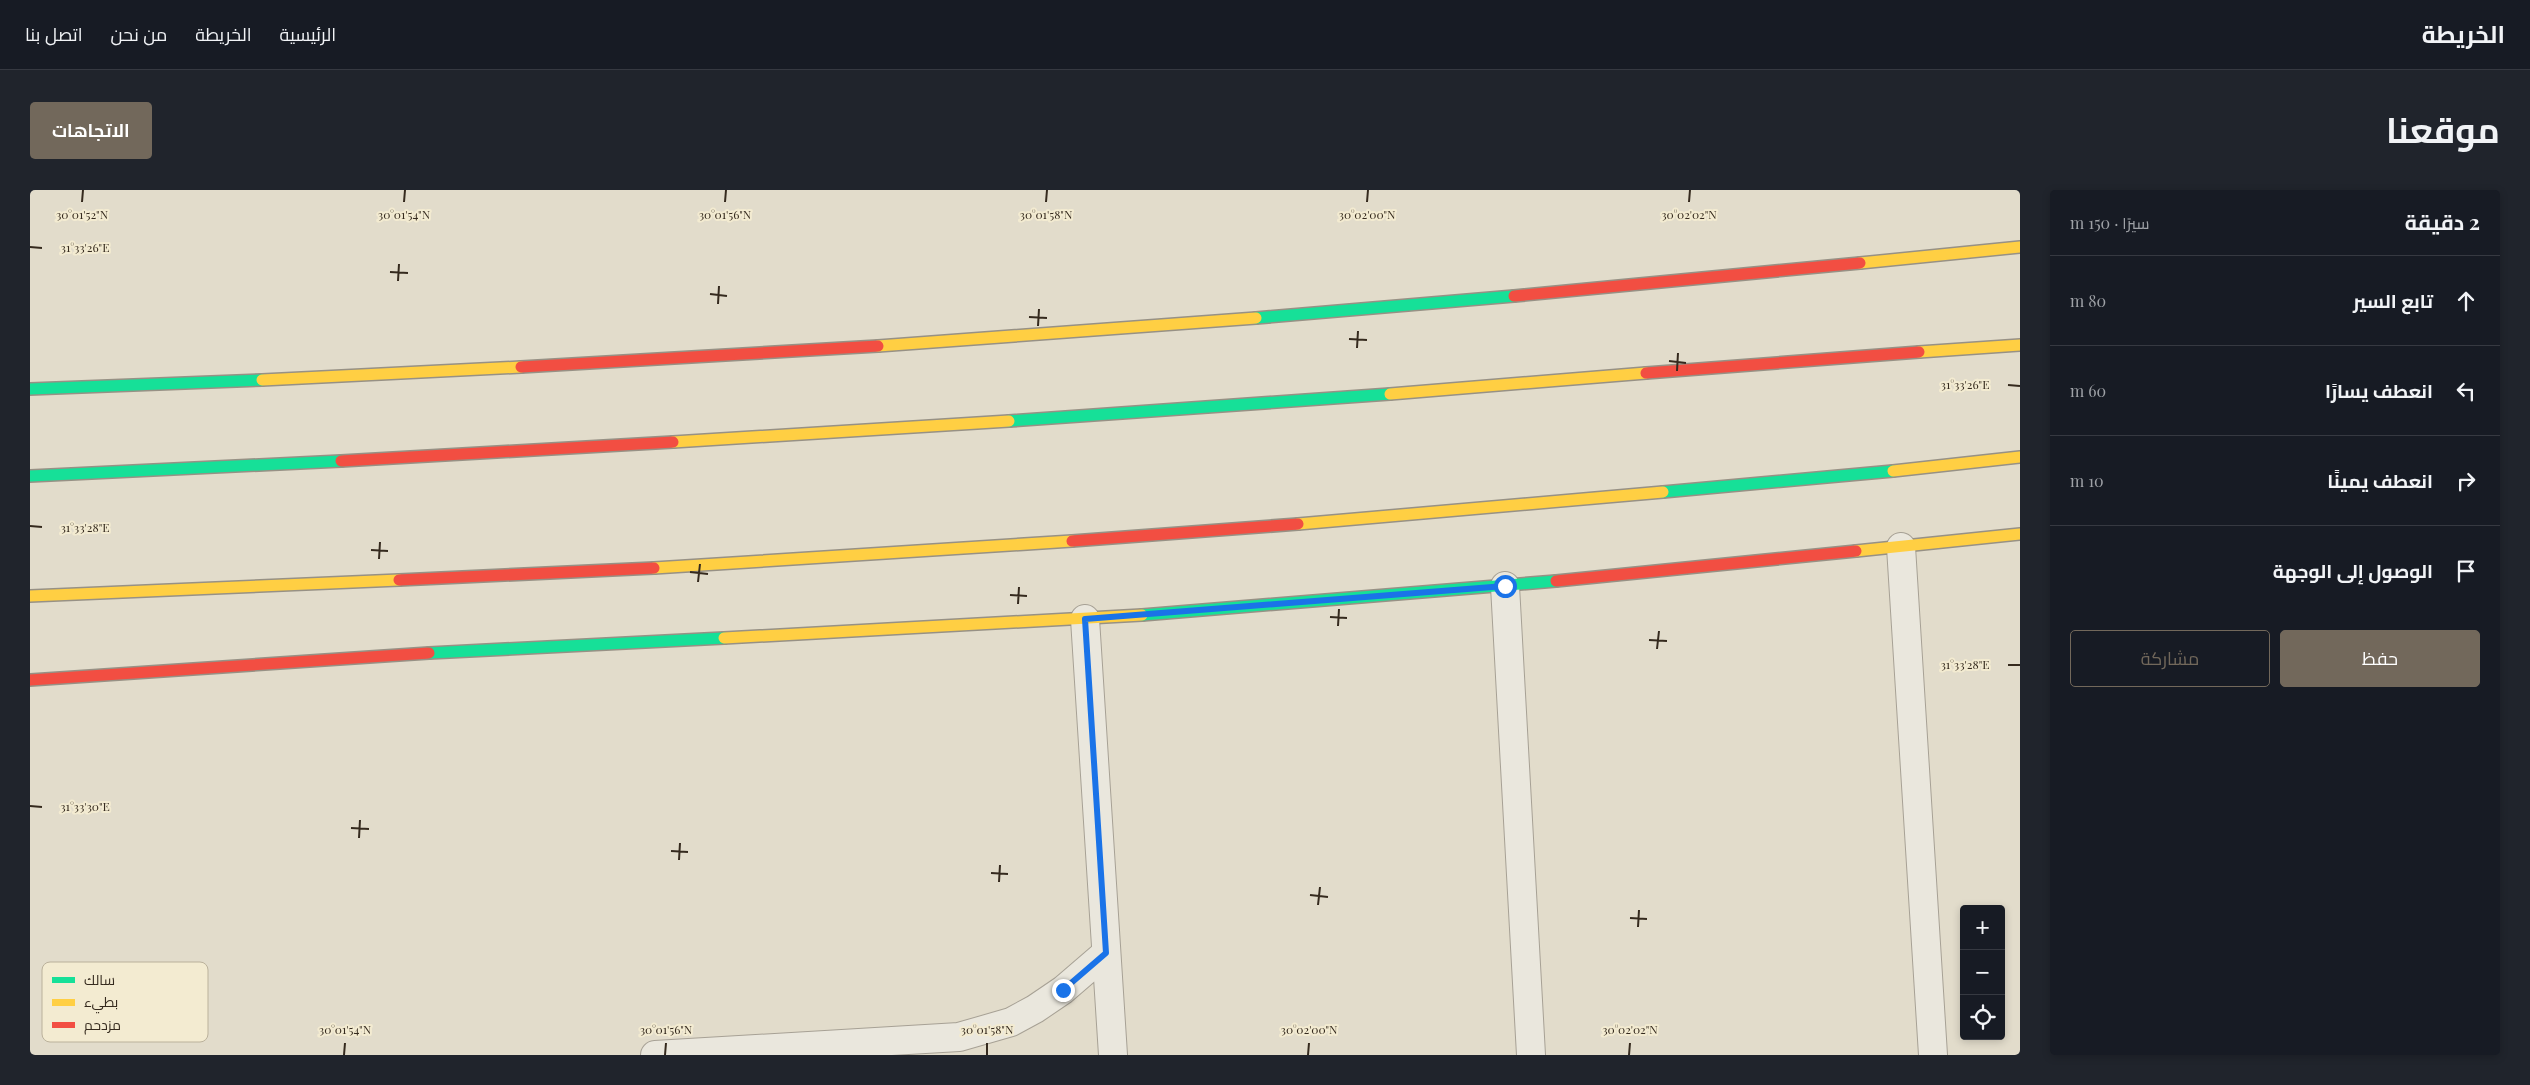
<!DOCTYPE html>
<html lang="ar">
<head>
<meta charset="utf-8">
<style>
	:root { --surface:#171b24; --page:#20242c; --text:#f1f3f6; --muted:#9ea1a6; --line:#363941; --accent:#72685b }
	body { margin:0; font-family:"Playfair Display",Cairo,serif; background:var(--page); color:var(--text); direction:rtl }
	.controls { position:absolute; right:15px; bottom:15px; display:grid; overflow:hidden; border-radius:5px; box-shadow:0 2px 8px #0003 }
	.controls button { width:45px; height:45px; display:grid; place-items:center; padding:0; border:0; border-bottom:1px solid var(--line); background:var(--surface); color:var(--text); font:25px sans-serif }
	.stop { position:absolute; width:15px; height:15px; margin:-11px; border:4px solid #1a73e8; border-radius:50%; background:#fff }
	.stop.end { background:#1a73e8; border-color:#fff; box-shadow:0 1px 5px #0008 }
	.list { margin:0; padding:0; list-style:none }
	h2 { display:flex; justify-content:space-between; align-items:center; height:65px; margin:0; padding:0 20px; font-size:21px }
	h2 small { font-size:16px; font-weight:400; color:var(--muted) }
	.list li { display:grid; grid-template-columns:32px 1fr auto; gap:15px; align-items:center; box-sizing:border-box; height:90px; padding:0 20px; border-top:1px solid var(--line) }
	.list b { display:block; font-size:19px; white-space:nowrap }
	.list em { font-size:16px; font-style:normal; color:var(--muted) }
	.actions { display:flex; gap:10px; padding:15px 20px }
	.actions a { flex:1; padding:11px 0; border:1px solid var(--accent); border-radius:5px; text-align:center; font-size:18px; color:var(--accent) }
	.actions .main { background:var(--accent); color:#fff }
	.icon { flex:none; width:28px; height:28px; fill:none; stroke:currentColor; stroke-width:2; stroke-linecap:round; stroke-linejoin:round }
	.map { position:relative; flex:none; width:1990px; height:865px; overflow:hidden; direction:ltr; border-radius:5px }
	header { display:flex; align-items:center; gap:30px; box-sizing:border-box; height:70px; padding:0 25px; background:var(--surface); border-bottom:1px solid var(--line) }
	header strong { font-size:24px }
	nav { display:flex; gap:28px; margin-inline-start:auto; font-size:18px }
	.intro { display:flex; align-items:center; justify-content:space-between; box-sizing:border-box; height:120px; padding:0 30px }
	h1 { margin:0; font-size:35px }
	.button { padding:12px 22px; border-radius:5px; background:var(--accent); color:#fff; font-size:18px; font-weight:700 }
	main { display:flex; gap:30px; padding:0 30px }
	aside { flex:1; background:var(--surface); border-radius:5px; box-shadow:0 2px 8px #0003 }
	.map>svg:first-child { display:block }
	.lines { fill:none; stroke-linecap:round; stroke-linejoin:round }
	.street-casing { stroke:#a7a195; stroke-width:30 }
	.fast-casing { stroke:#979185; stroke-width:14 }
	.slow-casing { stroke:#979185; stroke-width:14 }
	.jam-casing { stroke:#979185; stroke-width:14 }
	.street { stroke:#eae7dd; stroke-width:28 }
	.fast { stroke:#16e098; stroke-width:11 }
	.slow { stroke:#ffcf43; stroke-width:11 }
	.jam { stroke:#f24e42; stroke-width:11 }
	.route { stroke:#1a73e8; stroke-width:6 }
	.ticks { fill:none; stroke:#352a1e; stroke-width:2 }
	.key { fill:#f3ebd1; stroke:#bab19b; stroke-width:1 }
	.key-label { font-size:14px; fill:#352a1e }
	.ticks-label { font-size:12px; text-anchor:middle; fill:#352a1e; stroke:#f3ebd1; stroke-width:4; stroke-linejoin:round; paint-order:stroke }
</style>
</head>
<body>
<header>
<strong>الخريطة</strong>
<nav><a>الرئيسية</a><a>الخريطة</a><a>من نحن</a><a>اتصل بنا</a></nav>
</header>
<div class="intro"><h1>موقعنا</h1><a class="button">الاتجاهات</a></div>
<main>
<aside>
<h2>2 دقيقة<small>سيرًا · 150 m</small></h2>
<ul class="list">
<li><svg class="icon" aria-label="ahead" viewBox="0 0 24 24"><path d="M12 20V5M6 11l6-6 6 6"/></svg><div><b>تابع السير</b></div><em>80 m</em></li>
<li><svg class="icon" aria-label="left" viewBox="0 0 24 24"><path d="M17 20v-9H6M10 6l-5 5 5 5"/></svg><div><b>انعطف يسارًا</b></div><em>60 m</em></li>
<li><svg class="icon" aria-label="right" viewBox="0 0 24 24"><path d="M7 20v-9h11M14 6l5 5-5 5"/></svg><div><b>انعطف يمينًا</b></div><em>10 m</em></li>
<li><svg class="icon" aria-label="arrive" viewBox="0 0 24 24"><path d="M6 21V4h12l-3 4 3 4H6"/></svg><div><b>الوصول إلى الوجهة</b></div></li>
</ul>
<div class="actions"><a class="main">حفظ</a><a>مشاركة</a></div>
</aside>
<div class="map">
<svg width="1990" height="865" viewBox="0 0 1990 865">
	<rect width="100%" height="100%" fill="#e2dccb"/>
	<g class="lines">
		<g class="street-casing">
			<path id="street" d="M 1871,357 L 1903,865
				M 1475,396 L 1501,865
				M 1055,429 L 1083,865
				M 625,865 L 929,847 L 981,832 L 1005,819 L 1033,800 L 1076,763"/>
		</g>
		<g class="fast-casing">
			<path id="fast" d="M 1226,128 L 1484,106
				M 0,199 L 232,190
				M 979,231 L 1360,204
				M 0,286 L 311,271
				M 1633,302 L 1863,281
				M 1112,425 L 1526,391
				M 399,463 L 694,448"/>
		</g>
		<g class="slow-casing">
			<path id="slow" d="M 1830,73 L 1990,57
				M 848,156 L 1226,128
				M 1889,162 L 1990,155
				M 232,190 L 491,177
				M 1360,204 L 1616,183
				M 643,252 L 979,231
				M 1863,281 L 1990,267
				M 1268,334 L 1633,302
				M 1826,361 L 1990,344
				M 624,378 L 1042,351
				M 0,406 L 369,390
				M 694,448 L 1112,425"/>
		</g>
		<g class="jam-casing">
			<path id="jam" d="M 1484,106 L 1830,73
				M 491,177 L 848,156
				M 1616,183 L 1889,162
				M 311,271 L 643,252
				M 1042,351 L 1268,334
				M 369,390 L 624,378
				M 1526,391 L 1826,361
				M 0,490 L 399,463"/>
		</g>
		<use href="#street" class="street"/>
		<use href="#fast" class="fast"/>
		<use href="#slow" class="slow"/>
		<use href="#jam" class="jam"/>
	</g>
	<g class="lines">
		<path class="route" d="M 1033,800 L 1076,763 L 1055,429 L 1475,396"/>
	</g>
	<path class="ticks" d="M 52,12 L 53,0M 374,12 L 375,0M 695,12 L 696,0M 1016,12 L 1017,0M 1337,12 L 1338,0M 1659,12 L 1660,0M 0,57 L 12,58M 360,82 L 378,83M 368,91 L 369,74M 680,104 L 697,106M 688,114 L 689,96M 999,127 L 1017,128M 1008,136 L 1009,119M 1319,149 L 1337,150M 1327,158 L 1328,141M 1639,171 L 1656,173M 1647,181 L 1648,163M 1978,195 L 1990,196M 0,336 L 12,337M 341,360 L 358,361M 349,369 L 350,352M 660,382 L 678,384M 668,392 L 670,374M 980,405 L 997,406M 988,414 L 989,397M 1300,427 L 1317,428M 1308,436 L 1309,419M 1619,450 L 1637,451M 1627,459 L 1629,441M 1978,475 L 1990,475M 0,616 L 12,617M 321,638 L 339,639M 329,648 L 330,630M 641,661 L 658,662M 649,670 L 650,653M 961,683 L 978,684M 969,692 L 970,675M 1280,705 L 1298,707M 1288,715 L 1290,697M 1600,728 L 1617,729M 1608,737 L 1609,720M 314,865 L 315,853M 635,865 L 636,853M 957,865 L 957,853M 1278,865 L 1279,853M 1599,865 L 1600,853"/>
	<rect x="12" y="772" width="166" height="80" rx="8" class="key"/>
	<rect x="22" y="787" width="23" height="6" fill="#16e098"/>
	<rect x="22" y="809" width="23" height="7" fill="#ffcf43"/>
	<rect x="22" y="832" width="23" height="6" fill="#f24e42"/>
	<g class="key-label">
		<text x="54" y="795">سالك</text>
		<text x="54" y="817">بطيء</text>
		<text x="54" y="840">مزدحم</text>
	</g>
	<g class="ticks-label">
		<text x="52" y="29">30°01'52"N</text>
		<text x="374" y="29">30°01'54"N</text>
		<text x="695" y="29">30°01'56"N</text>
		<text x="1016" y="29">30°01'58"N</text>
		<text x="1337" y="29">30°02'00"N</text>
		<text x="1659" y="29">30°02'02"N</text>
		<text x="55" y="62">31°33'26"E</text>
		<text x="1935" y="199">31°33'26"E</text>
		<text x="55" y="342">31°33'28"E</text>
		<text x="1935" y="479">31°33'28"E</text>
		<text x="55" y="621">31°33'30"E</text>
		<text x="315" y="844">30°01'54"N</text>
		<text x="636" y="844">30°01'56"N</text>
		<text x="957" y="844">30°01'58"N</text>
		<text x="1279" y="844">30°02'00"N</text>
		<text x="1600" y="844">30°02'02"N</text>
	</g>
</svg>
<div class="controls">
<button>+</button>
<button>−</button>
<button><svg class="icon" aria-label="locate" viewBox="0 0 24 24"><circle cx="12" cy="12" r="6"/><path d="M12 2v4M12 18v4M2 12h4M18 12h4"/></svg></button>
</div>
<div class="stop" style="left:1475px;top:396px"></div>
<div class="stop end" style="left:1033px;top:800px"></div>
</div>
</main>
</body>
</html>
